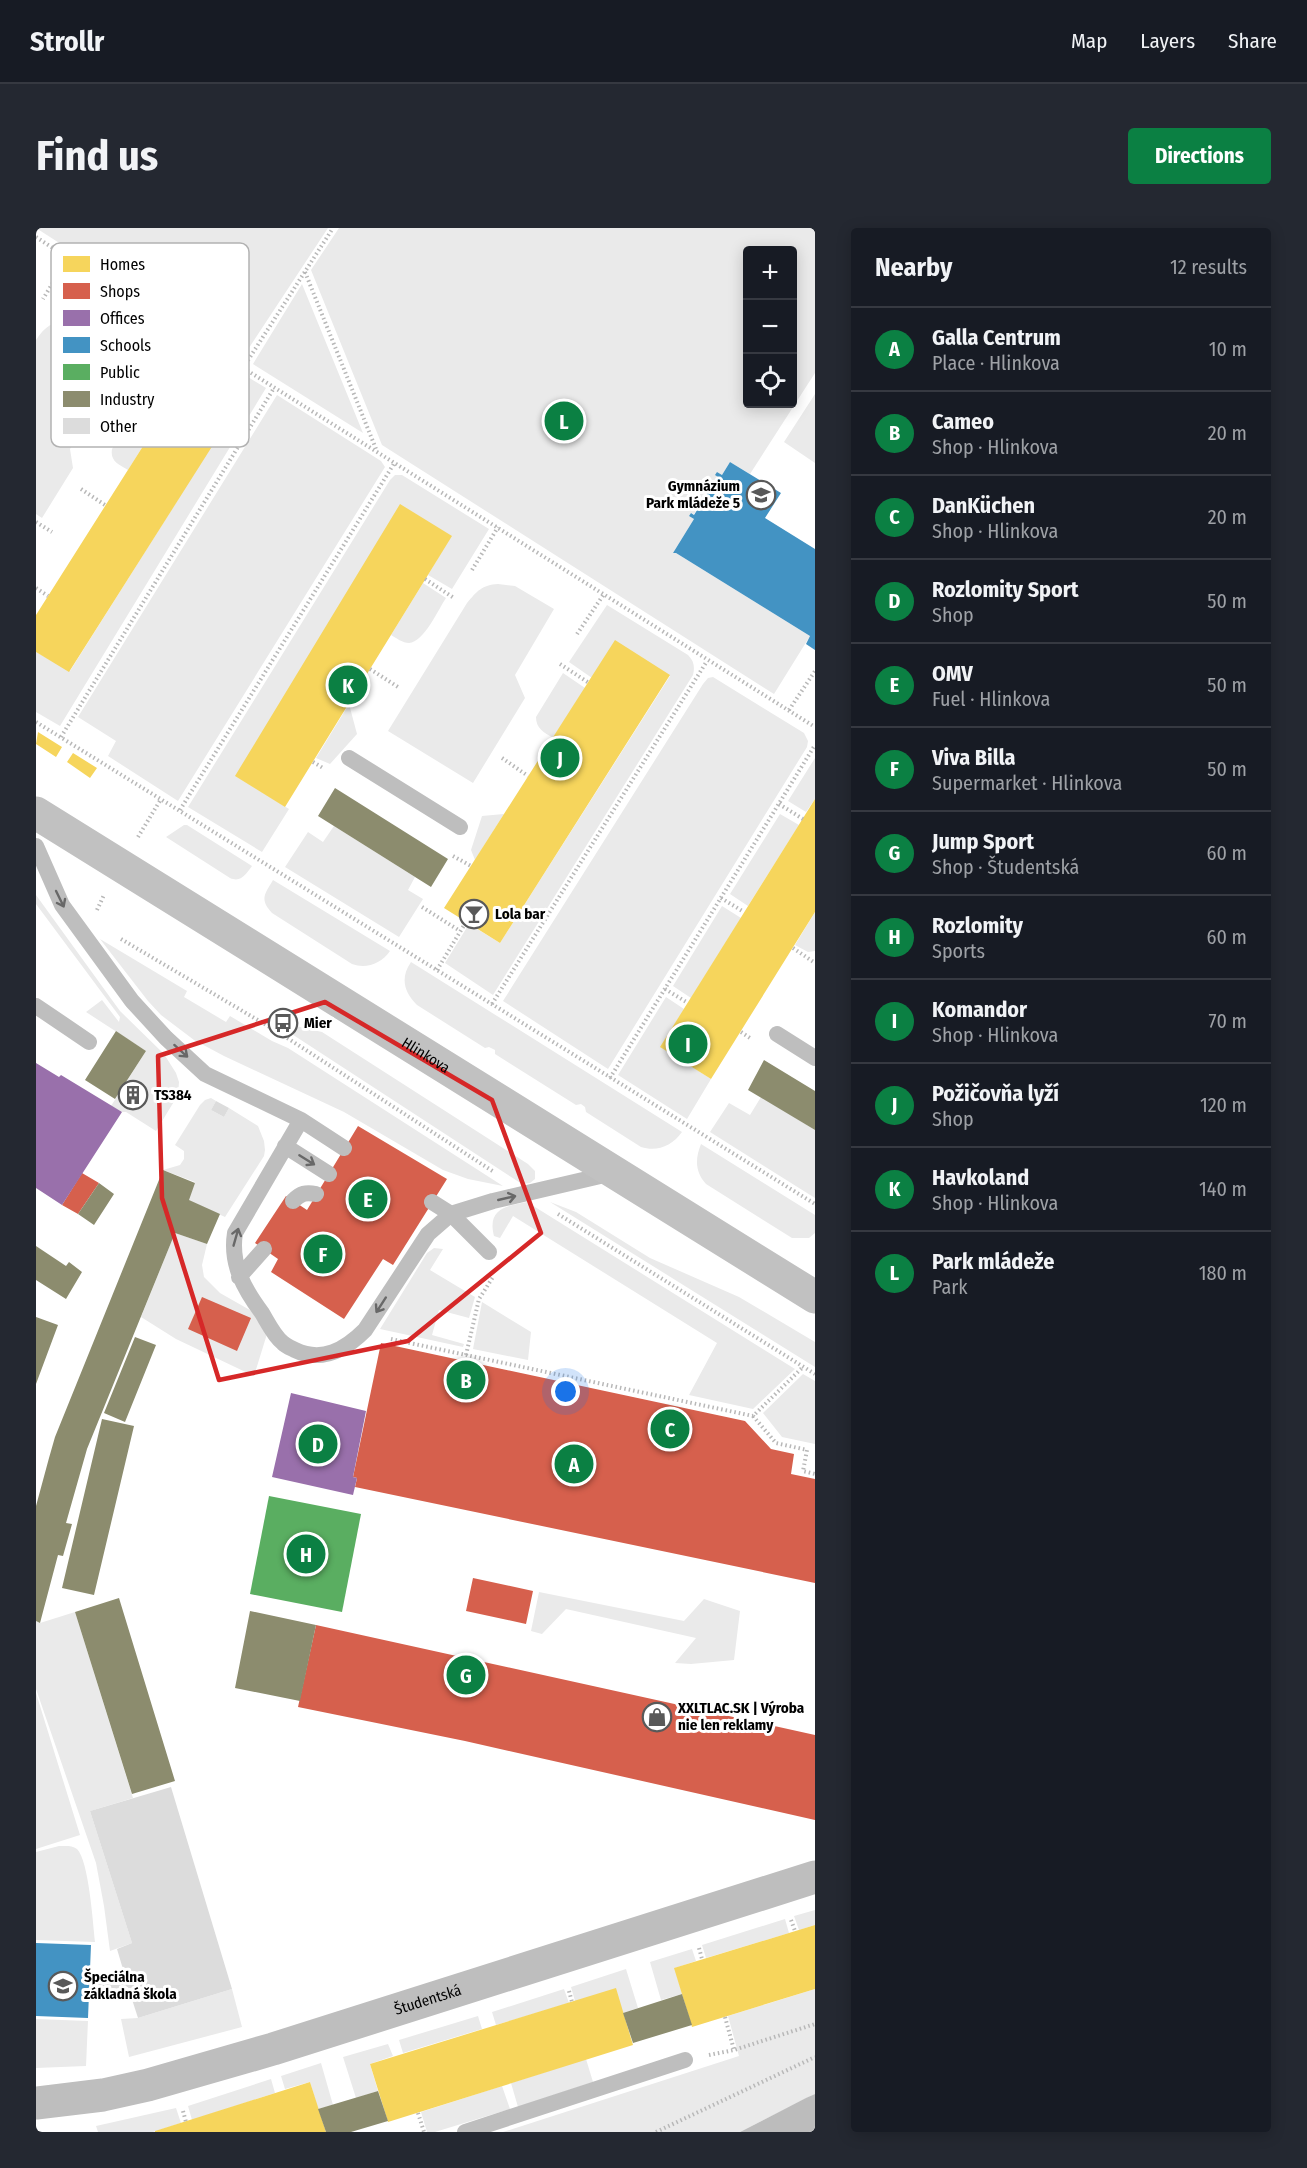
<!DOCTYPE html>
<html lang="en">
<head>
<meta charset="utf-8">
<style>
	:root { --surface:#171b24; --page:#242831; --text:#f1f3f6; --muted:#9ea1a6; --line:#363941; --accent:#0b8043 }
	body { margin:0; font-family:"Fira Sans Condensed",sans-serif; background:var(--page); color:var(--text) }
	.controls { position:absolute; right:18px; top:18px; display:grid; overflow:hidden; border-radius:6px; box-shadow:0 3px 15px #0003 }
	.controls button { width:54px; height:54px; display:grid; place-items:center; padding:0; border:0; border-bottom:2px solid var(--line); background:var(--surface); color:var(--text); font:30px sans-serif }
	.you { position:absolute; left:530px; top:1164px; width:21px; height:21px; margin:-15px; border:4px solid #fff; border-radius:50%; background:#1a73e8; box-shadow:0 0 0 9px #1a73e833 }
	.badge { display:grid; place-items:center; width:39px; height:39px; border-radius:50%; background:var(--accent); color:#fff; font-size:20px; font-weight:700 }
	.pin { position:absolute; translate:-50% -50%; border:3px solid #fff; box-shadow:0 2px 6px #0006 }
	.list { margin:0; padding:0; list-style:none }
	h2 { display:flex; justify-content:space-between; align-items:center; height:78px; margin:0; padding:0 24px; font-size:26px }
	h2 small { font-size:20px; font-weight:400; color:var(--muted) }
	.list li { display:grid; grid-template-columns:39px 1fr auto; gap:18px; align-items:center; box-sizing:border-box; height:84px; padding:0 24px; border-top:2px solid var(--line) }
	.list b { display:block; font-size:22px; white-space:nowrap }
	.list p { margin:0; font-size:20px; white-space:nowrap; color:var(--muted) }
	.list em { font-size:20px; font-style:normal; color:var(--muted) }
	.icon { flex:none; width:33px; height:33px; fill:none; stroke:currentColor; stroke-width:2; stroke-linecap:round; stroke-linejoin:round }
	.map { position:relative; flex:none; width:779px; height:1904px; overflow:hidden; border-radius:6px }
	header { display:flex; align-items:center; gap:36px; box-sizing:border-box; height:84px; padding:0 30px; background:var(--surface); border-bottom:2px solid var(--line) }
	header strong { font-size:28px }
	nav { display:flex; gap:33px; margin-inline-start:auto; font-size:21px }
	.intro { display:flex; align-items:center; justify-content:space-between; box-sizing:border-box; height:144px; padding:0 36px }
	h1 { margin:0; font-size:42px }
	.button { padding:15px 27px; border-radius:6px; background:var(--accent); color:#fff; font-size:21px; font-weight:700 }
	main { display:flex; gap:36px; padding:0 36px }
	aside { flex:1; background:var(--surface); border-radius:6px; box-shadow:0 3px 15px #0003 }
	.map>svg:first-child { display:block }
	.green { fill:#eaeaea; fill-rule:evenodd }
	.water { fill:#bcbcbc }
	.homes { fill:#f6d55c }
	.shops { fill:#d6604d }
	.offices { fill:#9970ab }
	.schools { fill:#4393c3 }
	.public { fill:#5aae61 }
	.industry { fill:#8c8c6e }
	.building { fill:#dcdcdc }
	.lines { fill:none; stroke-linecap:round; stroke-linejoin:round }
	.path { stroke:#b8b8b8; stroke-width:4; stroke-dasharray:1.5 3; stroke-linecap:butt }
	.service { stroke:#bebebe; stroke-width:16 }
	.minor { stroke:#bebebe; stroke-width:33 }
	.secondary { stroke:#c1c1c1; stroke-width:33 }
	.oneway { stroke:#686868 }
	.marked { fill:none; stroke:#d62828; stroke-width:4.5; stroke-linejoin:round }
	.labels { text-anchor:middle; stroke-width:6; stroke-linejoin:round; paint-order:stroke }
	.poi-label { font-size:15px; font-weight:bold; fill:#000; stroke:#fff; text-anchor:start }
	.street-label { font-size:15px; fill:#000; stroke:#fff }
	.key { fill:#fff; stroke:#b2b2b2; stroke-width:1.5 }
	.key-label { font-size:16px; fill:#000 }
</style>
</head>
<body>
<header>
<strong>Strollr</strong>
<nav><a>Map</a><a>Layers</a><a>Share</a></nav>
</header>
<div class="intro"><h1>Find us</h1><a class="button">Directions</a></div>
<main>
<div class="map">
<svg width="779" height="1904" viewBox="0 0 779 1904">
	<rect width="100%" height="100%" fill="#fff"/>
	<path class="green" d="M 0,0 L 292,0 L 205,132 Z
		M 303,0 L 779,0 L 779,145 L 714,246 L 694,234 L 686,247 L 681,244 L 682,249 L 658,286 L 655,285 L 653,288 L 658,291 L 637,325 L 640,325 L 774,408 L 738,466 L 346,217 L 275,42 ZM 712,22 L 756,22 L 756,176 L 712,176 Z
		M 266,56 L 327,205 L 217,136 Z
		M 34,90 C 56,91 73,94 84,115 C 94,134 95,159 77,174 C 72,178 65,179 61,183 C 50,192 42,210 34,221 L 37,240 L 6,290 L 0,286 L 0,112 C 9,98 18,93 34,90 Z
		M 145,108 L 230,160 L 24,498 L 0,484 L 0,424 L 34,443 L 143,270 L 129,184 L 106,171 Z
		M 779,166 L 779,235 L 748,214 Z
		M 241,167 L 345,233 L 349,239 L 142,573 L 72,528 L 80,513 L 42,489 Z
		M 103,177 L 124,191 L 92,242 C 82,236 74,233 76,221 Z
		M 359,247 L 366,247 L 453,301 L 416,361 L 392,347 L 415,308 L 200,548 L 253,581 L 226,624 L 152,579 L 354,252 Z
		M 387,355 L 410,370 C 402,382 388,414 373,415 C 367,415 360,410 355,407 Z
		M 462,356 L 479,358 L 518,381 L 479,447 L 489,470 L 437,555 L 352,503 L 431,375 C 441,363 446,357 462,356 Z
		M 571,377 L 652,427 C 658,433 659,439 657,447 L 457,767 L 409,735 L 433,696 L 464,715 L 634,448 L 556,450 L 533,434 Z
		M 527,445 L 549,460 L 517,510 C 508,504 500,501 500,489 Z
		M 677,449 L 768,505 L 772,513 L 771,519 L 572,841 L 467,773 L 667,456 L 672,450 Z
		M 313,476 L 321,506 L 294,536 L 280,530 Z
		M 779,530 L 779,571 L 770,584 L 752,573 Z
		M 468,586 L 439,632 L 435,622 L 446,588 Z
		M 744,586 L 763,597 L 712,678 L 694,666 Z
		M 148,597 L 151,597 L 216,638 C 210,646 205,655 194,650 L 130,609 Z
		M 298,598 L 379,649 L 372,662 L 387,671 L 363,709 L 249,639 L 272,604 L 287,614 Z
		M 237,652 L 354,723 C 345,736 330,741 316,736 L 236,685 C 223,671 229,666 237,652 Z
		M 0,667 L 84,783 L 128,826 L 140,845 L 143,854 L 142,867 L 120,903 L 90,884 L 86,884 L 75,878 L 110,823 L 50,784 L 66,772 L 83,794 L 84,789 L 0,676 Z
		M 686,678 L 705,690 L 655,770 L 637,758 Z
		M 779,684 L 779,723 L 772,724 L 759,717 Z
		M 64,711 L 151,763 L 148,769 L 190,794 L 194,788 L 236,813 L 252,820 L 467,958 L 432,951 L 407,942 L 308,884 L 188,828 L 158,812 L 125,787 L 112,773 Z
		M 375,734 L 646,904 C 636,918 621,924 605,919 L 550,884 L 549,879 L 545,876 L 540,877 L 459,826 L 459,822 L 453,819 L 449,820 L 381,777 C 368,764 364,750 375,734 Z
		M 630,769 L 648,781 L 625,819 L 675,851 L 651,891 L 582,847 Z
		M 247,795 L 286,804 L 492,936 L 499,943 L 499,951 L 494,955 L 486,956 L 245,799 Z
		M 725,869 L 779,902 L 779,970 L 674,904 L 693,875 L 714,887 Z
		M 175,870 L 180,873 L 175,882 L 188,889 L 193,880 L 222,898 L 228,913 L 229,922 L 228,928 L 189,989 L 152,972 L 159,954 L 127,942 L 144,937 L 148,931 L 148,923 L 139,917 L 164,877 L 169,872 Z
		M 665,916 L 779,987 L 779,1005 L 773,1010 L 756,1010 L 670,956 C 659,944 659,931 665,916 Z
		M 491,974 L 759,1141 L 717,1181 L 653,1167 L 681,1115 L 477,988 L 464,1010 L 458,1008 C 451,981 470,978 491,974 Z
		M 514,974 L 540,984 L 614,1030 L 703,1069 L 779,1114 L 779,1139 Z
		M 139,1005 L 171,1016 L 166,1037 L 168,1049 L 184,1065 L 221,1086 L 231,1106 L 218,1148 L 140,1111 L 105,1089 Z
		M 398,1020 L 407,1021 L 394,1042 L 439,1069 L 433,1090 L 403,1082 L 396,1107 L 428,1116 L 427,1119 L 344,1101 L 391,1025 Z
		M 446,1074 L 495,1104 L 492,1132 L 437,1121 Z
		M 767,1146 L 779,1153 L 779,1216 L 746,1209 L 727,1185 Z
		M 503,1364 L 648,1393 L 668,1371 L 704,1383 L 698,1432 L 655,1436 L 639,1435 L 660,1410 L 530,1381 L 506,1406 L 495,1403 Z
		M 39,1384 L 97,1570 L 54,1583 L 96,1715 L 74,1723 L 68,1678 L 60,1635 L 0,1461 L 0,1393 L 4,1395 Z
		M 0,1465 L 44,1607 L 0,1621 Z
		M 23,1618 C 29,1618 36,1617 41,1621 C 53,1633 57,1696 59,1714 L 0,1712 L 0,1624 Z
		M 779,1682 L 779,1697 L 763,1702 L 758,1688 Z
		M 749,1691 L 753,1705 L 670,1730 L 666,1717 Z
		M 656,1721 L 660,1733 L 639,1740 L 646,1766 L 625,1772 L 614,1734 Z
		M 590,1741 L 602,1780 L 587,1785 L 539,1773 L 535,1759 Z
		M 196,1761 L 206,1799 L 93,1829 L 85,1791 L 102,1790 Z
		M 528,1761 L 533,1775 L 460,1797 L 456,1784 Z
		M 779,1761 L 779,1866 L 704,1904 L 467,1904 L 703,1828 L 692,1788 Z
		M 442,1788 L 446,1801 L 367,1825 L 363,1812 Z
		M 0,1791 L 52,1793 L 50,1838 L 0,1840 Z
		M 352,1816 L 357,1828 L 334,1836 L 342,1863 L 320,1870 L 307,1829 Z
		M 550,1831 L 557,1854 L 482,1879 L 475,1855 Z
		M 285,1835 L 297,1877 L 282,1881 L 274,1854 L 249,1861 L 245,1848 Z
		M 235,1851 L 239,1865 L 156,1892 L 152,1878 Z
		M 466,1858 L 474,1881 L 399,1904 L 391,1904 L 385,1884 Z
		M 140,1880 L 145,1895 L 117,1904 L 62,1904 L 60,1898 Z"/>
	<path class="water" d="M 779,1866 L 779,1904 L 704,1904 L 770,1870 Z"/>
	<path class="homes" d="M 154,144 L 203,176 L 33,444 L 0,424 L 0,387 Z
		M 364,276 L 416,308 L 249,579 L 199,548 Z
		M 579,412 L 634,447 L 464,715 L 408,680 Z
		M 2,504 L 26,519 L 20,529 L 0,516 Z
		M 37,525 L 61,540 L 54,550 L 31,534 Z
		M 779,571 L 779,684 L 675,851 L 624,819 Z
		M 779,1697 L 779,1761 L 656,1799 L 638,1740 Z
		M 580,1760 L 597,1817 L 352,1894 L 334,1836 Z
		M 274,1854 L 290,1904 L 119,1904 L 119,1903 Z"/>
	<path class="shops" d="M 322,898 L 411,951 L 357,1037 L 347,1031 L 308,1091 L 235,1044 L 242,1031 L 219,1015 L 250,968 L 271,982 Z
		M 46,945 L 63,955 L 42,986 L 26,977 Z
		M 166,1069 L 215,1090 L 201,1123 L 152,1101 Z
		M 345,1115 L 709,1193 L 735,1221 L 758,1226 L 755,1246 L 779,1251 L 779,1355 L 319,1259 L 321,1250 L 317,1249 Z
		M 437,1350 L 497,1363 L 490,1396 L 430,1383 Z
		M 280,1397 L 779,1507 L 779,1592 L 429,1513 L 262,1479 Z"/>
	<path class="offices" d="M 0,835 L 23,849 L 25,847 L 86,884 L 26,977 L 0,960 Z
		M 255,1165 L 330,1183 L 317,1249 L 321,1250 L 317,1267 L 236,1249 Z"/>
	<path class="schools" d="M 694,234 L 745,265 L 729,290 L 779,321 L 779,422 L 770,416 L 774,408 L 640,325 L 637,325 L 658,291 L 653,288 L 655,285 L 658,287 L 682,249 L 679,247 L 681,244 L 686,247 Z
		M 0,1715 L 55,1717 L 52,1790 L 0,1788 Z"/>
	<path class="public" d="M 233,1268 L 325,1286 L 306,1384 L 214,1366 Z"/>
	<path class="industry" d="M 299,560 L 412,631 L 395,659 L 282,588 Z
		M 80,803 L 110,823 L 79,871 L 49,852 Z
		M 728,832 L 779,863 L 779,902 L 712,862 Z
		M 127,942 L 159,955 L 153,972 L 184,986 L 171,1016 L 139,1005 L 51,1221 L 30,1295 L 36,1296 L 27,1328 L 22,1327 L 4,1395 L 0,1393 L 0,1278 L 13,1230 L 19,1209 Z
		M 63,955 L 78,966 L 58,997 L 42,986 Z
		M 0,1018 L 30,1038 L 33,1034 L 46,1044 L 30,1071 L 0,1052 Z
		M 0,1089 L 22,1097 L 0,1156 Z
		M 99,1109 L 120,1117 L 89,1194 L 68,1185 Z
		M 66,1191 L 98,1198 L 58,1367 L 26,1360 Z
		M 83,1370 L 139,1553 L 96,1566 L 39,1384 Z
		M 214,1383 L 280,1397 L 264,1473 L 199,1460 Z
		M 646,1766 L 656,1797 L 597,1815 L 587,1785 Z
		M 342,1863 L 352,1893 L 315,1904 L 290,1904 L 282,1881 Z"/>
	<path class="building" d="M 98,854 L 109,861 L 96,881 L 85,874 Z
		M 180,873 L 193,880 L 188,889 L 175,882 Z
		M 135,1559 L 196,1761 L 102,1790 L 92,1759 L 53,1764 L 53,1752 L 89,1748 L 81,1721 L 96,1715 L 54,1583 Z"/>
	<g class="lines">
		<path class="path" d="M 0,9 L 32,30 L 7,71
			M 32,30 L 779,499
			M 269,44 L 340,221
			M 207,140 L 297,0
			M 114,142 L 139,98
			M 101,171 L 127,187
			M 45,261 L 69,277
			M 0,294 L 16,304
			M 436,342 L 462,299
			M 389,351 L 418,370
			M 0,360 L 12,368
			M 541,406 L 568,366
			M 524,436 L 553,455
			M 334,441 L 362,459
			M 753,482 L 779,443
			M 0,494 L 779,976
			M 25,509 L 238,160
			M 466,530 L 492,548
			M 277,534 L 287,540
			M 743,576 L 767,591
			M 144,582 L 359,234
			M 102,609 L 125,571
			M 417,628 L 435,638
			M 685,670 L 708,684
			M 386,679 L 424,703
			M 61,682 L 68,667
			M 85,711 L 242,804 L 458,944
			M 757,720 L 779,735
			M 401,742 L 430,694
			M 629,761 L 652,775
			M 456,776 L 671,433
			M 705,804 L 714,810
			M 574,850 L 779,517
			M 522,986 L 779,1146
			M 355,1111 L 717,1188 L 767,1139
			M 430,1127 L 443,1071 L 457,1049
			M 717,1188 L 740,1215 L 771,1222 L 767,1243 L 779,1246
			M 755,1692 L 759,1703
			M 663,1720 L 666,1731
			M 533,1763 L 536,1774
			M 689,1789 L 698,1822
			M 673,1827 L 698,1822 L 779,1796
			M 147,1883 L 150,1894
			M 382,1885 L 388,1904
			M 620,1904 L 779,1829"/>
		<path class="service" d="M 313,530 L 424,599
			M 0,618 L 26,677 L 96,773 L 130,810 L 169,846 L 265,892 L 308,920
			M 0,778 L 53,814
			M 741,806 L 779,830
			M 265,892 L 199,1005 C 194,1036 208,1061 226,1085 C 232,1095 238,1108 247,1115 C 250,1118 255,1120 259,1122 C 286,1135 309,1122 329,1102 L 392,1006 L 415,986 L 457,973 L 577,945
			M 249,918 L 293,946
			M 257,973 C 265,965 270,964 280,966
			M 396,974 L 415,986 L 453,1024
			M 203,1049 L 228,1021
			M 429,1904 L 649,1832"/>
		<path class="minor" id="s1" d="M 0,1875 L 67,1867 L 112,1857 L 237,1821 L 779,1649"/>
		<path class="secondary" id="s2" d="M 0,585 L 779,1069"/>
	</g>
	<defs><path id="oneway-shaft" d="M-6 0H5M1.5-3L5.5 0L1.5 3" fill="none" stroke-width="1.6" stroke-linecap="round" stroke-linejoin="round" transform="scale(1.5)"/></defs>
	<g class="oneway">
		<use href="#oneway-shaft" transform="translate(24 671) rotate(64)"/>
		<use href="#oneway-shaft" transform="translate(145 823) rotate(42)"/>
		<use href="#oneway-shaft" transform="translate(271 932) rotate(32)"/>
		<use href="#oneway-shaft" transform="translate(471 970) rotate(-13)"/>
		<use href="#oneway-shaft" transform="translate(200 1009) rotate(-74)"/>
		<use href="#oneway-shaft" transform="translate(345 1077) rotate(123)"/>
	</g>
	<path class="marked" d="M 289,774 L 456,872 L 505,1005 L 372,1113 L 183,1152 L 126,970 L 122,828 Z"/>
	<defs>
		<g id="school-ring" transform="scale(1.5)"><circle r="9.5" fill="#fff" stroke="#595959" stroke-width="1.5"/><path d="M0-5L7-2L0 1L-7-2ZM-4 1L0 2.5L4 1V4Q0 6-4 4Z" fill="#595959"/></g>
		<g id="bar-ring" transform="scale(1.5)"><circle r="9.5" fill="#fff" stroke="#595959" stroke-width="1.5"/><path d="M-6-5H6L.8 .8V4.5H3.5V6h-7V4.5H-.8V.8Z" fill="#595959"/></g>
		<g id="bus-ring" transform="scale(1.5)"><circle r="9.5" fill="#fff" stroke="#595959" stroke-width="1.5"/><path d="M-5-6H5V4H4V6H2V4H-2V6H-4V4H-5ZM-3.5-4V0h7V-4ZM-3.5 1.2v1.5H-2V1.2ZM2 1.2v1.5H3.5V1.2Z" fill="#595959"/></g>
		<g id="building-ring" transform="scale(1.5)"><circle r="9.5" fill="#fff" stroke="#595959" stroke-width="1.5"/><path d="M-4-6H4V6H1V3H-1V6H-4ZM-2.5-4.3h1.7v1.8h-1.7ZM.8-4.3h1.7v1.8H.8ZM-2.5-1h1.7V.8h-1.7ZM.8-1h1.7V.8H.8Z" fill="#595959"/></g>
		<g id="shop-ring" transform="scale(1.5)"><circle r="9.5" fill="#fff" stroke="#595959" stroke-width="1.5"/><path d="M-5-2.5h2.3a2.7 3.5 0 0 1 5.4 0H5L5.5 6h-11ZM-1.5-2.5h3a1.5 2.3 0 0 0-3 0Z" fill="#595959"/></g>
	</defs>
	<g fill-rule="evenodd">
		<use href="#school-ring" x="725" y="267"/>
		<use href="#bar-ring" x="438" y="686"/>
		<use href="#bus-ring" x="247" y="795"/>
		<use href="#building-ring" x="97" y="867"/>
		<use href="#shop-ring" x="621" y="1489"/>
		<use href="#school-ring" x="27" y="1758"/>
	</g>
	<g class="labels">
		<g class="poi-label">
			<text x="704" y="263" text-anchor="end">Gymnázium<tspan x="704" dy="17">Park mládeže 5</tspan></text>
			<text x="459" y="691">Lola bar</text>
			<text x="268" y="800">Mier</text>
			<text x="118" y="872">TS384</text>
			<text x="642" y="1485">XXLTLAC.SK | Výroba<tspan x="642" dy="17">nie len reklamy</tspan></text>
			<text x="48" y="1754">Špeciálna<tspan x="48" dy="17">základná škola</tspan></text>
		</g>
		<g class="street-label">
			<text dy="5" stroke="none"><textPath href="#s2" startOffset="459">Hlinkova</textPath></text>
			<text dy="5" stroke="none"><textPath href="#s1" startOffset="406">Študentská</textPath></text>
		</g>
	</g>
	<rect x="15" y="15" width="198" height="204" rx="9" class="key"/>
	<rect x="27" y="28" width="27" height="16" fill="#f6d55c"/>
	<rect x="27" y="55" width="27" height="16" fill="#d6604d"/>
	<rect x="27" y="82" width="27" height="16" fill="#9970ab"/>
	<rect x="27" y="109" width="27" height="16" fill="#4393c3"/>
	<rect x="27" y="136" width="27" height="16" fill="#5aae61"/>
	<rect x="27" y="163" width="27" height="16" fill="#8c8c6e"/>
	<rect x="27" y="190" width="27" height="16" fill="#dcdcdc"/>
	<g class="key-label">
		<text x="64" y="42">Homes</text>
		<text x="64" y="69">Shops</text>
		<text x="64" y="96">Offices</text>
		<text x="64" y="123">Schools</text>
		<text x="64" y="150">Public</text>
		<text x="64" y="177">Industry</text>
		<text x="64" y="204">Other</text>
	</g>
</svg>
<div class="controls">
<button>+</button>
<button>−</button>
<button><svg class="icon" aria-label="locate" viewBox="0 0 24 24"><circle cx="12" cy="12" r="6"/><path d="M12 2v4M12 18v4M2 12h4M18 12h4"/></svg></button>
</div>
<div class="you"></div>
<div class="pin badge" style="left:538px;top:1236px">A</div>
<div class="pin badge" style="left:430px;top:1152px">B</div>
<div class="pin badge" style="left:634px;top:1201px">C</div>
<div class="pin badge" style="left:282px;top:1216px">D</div>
<div class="pin badge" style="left:332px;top:971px">E</div>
<div class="pin badge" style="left:287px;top:1026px">F</div>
<div class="pin badge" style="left:430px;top:1447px">G</div>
<div class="pin badge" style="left:270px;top:1326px">H</div>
<div class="pin badge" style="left:652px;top:816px">I</div>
<div class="pin badge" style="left:524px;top:530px">J</div>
<div class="pin badge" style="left:312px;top:457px">K</div>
<div class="pin badge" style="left:528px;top:193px">L</div>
</div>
<aside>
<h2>Nearby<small>12 results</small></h2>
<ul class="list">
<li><span class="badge">A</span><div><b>Galla Centrum</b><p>Place · Hlinkova</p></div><em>10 m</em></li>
<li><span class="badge">B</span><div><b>Cameo</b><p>Shop · Hlinkova</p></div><em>20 m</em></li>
<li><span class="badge">C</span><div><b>DanKüchen</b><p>Shop · Hlinkova</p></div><em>20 m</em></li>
<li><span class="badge">D</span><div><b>Rozlomity Sport</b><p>Shop</p></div><em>50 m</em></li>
<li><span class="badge">E</span><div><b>OMV</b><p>Fuel · Hlinkova</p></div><em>50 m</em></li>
<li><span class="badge">F</span><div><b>Viva Billa</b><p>Supermarket · Hlinkova</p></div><em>50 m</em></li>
<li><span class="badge">G</span><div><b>Jump Sport</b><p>Shop · Študentská</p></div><em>60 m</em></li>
<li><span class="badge">H</span><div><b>Rozlomity</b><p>Sports</p></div><em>60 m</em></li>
<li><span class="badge">I</span><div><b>Komandor</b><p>Shop · Hlinkova</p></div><em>70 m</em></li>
<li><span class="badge">J</span><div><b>Požičovňa lyží</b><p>Shop</p></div><em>120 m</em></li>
<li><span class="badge">K</span><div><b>Havkoland</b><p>Shop · Hlinkova</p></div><em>140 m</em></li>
<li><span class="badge">L</span><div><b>Park mládeže</b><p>Park</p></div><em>180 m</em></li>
</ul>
</aside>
</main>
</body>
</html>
